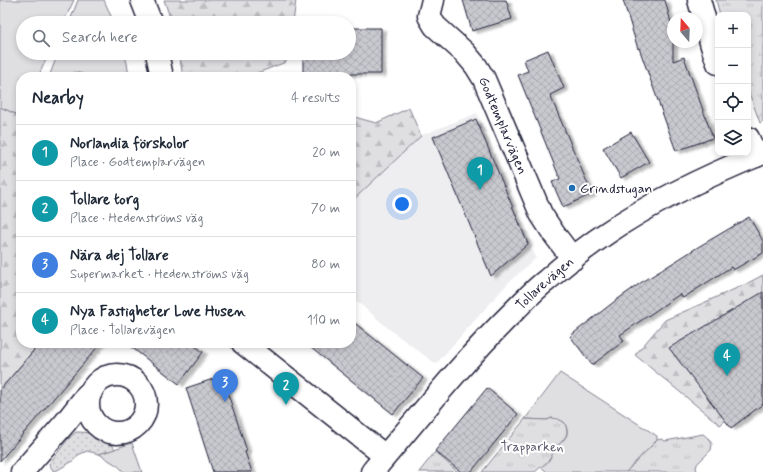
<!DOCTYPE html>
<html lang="en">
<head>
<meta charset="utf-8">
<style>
	:root { --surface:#fff; --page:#f6f6f7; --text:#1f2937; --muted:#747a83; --line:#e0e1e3; --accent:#1a73e8 }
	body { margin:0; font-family:Mynerve,sans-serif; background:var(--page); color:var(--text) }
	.controls { position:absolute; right:12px; top:12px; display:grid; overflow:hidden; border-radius:8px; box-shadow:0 2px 6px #0003 }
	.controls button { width:36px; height:36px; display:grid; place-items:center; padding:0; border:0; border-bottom:1px solid var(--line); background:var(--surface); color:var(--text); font:20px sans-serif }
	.compass { position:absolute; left:667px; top:12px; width:36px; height:36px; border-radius:50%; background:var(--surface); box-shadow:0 2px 6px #0003; rotate:341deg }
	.you { position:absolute; left:402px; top:204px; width:14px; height:14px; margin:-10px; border:3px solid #fff; border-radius:50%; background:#1a73e8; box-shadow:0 0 0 6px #1a73e833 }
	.badge { display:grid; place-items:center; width:26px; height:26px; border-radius:50%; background:var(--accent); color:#fff; font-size:13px; font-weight:700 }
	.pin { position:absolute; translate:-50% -33px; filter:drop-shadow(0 1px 2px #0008) }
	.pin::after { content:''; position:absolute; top:21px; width:14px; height:12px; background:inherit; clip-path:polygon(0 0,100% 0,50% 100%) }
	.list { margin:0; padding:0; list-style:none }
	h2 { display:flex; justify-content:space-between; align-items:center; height:52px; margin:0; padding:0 16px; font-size:17px }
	h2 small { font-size:13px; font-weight:400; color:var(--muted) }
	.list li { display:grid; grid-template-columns:26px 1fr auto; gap:12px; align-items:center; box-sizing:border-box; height:56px; padding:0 16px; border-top:1px solid var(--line) }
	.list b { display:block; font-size:15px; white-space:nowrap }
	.list p { margin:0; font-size:13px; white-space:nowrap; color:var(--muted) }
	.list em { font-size:13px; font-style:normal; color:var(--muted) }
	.icon { flex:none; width:22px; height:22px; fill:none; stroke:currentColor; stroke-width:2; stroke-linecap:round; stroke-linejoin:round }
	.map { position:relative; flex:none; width:763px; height:472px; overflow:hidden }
	.search { position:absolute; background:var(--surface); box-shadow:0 2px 6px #0003; left:16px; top:16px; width:340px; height:44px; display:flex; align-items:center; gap:10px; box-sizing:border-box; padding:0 14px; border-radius:22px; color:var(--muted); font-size:15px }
	.panel { position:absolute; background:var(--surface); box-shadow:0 2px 6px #0003; left:16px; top:72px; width:340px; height:276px; border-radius:16px }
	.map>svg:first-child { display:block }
	.built { fill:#eeeef1 }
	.grass { fill:#dfdfe2; stroke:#80808e }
	.forest { fill:url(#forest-firs); stroke:#80808e }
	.park { fill:url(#park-tufts); stroke:#80808e }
	.garden { fill:url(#garden-dots); stroke:#80808e }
	.building { fill:url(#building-cross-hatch); stroke:#22223b; filter:url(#shadow) }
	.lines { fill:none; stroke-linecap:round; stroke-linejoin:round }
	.street-casing { stroke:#22223b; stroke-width:25 }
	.street { stroke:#fff; stroke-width:22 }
	.poi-dot { fill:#1f6fb2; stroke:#fff; stroke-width:1.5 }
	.labels { text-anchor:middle; stroke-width:4; stroke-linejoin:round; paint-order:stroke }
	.street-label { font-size:14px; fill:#22223b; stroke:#fff }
	.poi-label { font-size:14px; fill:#22223b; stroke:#fff; text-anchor:start }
	.park-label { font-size:14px; fill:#5b5b6d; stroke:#fff }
</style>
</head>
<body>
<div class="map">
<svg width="763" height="472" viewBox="0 0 763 472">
	<defs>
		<pattern id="forest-firs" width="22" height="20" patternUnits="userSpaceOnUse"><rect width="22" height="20" fill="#dfdfe2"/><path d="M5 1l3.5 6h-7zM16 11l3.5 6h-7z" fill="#bfbfc3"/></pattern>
		<pattern id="park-tufts" width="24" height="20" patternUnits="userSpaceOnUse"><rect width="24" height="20" fill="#dfdfe2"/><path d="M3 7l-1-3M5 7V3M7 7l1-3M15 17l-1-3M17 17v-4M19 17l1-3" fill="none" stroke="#bfbfc3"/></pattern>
		<pattern id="garden-dots" width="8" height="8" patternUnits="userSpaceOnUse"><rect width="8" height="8" fill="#dfdfe2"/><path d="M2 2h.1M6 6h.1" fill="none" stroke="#bfbfc3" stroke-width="1.8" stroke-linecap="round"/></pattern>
		<pattern id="building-cross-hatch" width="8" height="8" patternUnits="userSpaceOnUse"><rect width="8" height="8" fill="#c8c8cf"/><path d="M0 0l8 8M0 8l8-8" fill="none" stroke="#acacb3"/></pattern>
		<filter id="shadow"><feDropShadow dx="4.5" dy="2.5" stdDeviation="1" flood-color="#0004"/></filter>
	</defs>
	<rect width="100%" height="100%" fill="#fff"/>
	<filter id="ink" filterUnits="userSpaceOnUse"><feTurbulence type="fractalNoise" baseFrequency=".025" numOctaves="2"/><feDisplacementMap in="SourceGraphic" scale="8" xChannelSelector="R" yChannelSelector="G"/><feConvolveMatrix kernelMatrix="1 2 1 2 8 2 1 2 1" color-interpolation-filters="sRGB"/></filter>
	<g filter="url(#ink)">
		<path class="built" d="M 477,113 L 536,258 L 509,282 L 436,364 L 389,329 L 351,296 L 351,202 L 422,135 Z"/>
		<path class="grass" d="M 0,0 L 74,0 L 63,23 L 23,23 L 23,53 L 49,53 L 38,77 L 21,77 L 21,114 L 20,116 L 0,107 Z
			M 78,0 L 104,0 L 114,23 L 69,23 Z
			M 58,53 L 124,53 L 127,63 L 129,77 L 93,77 L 76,72 L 61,77 L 49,77 Z
			M 560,373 L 657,436 L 657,440 L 626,472 L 547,472 L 540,466 C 550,464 550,456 555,449 C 558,444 565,441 567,434 C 568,430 566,426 564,422 L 552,418 L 547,420 L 525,419 Z
			M 132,443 L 142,472 L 124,472 L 118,466 L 99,454 Z"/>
		<path class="forest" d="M 164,0 L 296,0 L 293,23 L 172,23 Z
			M 179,53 L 288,53 L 286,62 L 247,77 L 183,77 Z
			M 0,107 L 20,116 L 21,114 L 21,343 L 40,343 L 0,390 Z
			M 409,108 L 421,136 L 351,202 L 351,116 L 376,123 Z
			M 763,275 L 763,389 L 720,425 L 635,355 L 665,320 L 746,284 Z"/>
		<path class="park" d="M 716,0 L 763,0 L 763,121 L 760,123 L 748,90 L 748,15 L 720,15 Z
			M 552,418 L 558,419 L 564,422 C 571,436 564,438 555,449 C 553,452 552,456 549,460 C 545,465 540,467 535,472 L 482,472 L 525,419 L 547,420 Z
			M 703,434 L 709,439 L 712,444 L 711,450 L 697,464 L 696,469 L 699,472 L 626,472 L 657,440 L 662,439 L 665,441 Z
			M 435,452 L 458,472 L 419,472 Z"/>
		<path class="garden" d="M 76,432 C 87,432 100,434 109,441 C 111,443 113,446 115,449 L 99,454 L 87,451 L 78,455 L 73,461 L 54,472 L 49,464 L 68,439 Z"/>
		<path class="building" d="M 463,0 L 506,0 L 512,19 L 472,31 Z
			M 623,0 L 665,0 L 673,30 L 673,61 L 684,57 L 713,138 L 676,151 L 639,48 L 638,49 Z
			M 349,28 L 381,28 L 381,74 L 303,74 L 303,53 L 349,53 Z
			M 548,50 L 564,88 L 550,95 L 592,194 L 563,207 L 552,182 L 560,179 L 518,75 L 528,71 L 524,60 Z
			M 476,119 L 528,244 L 491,276 L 433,137 Z
			M 631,132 L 649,162 L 621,178 L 603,148 Z
			M 749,217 L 763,241 L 763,253 L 733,270 L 731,267 L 683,298 L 680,294 L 620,335 L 624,341 L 592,365 L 570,336 L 615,301 L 649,277 L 649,278 L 698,247 Z
			M 763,292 L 763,404 L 731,428 L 669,348 Z
			M 351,320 L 423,378 L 393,414 L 305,343 L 351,343 Z
			M 40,343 L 101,343 L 0,461 L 0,390 Z
			M 126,343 L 192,343 L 203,352 L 179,384 Z
			M 222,376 L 247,451 L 245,452 L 252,472 L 213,472 L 186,388 Z
			M 487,388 L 518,414 L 471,472 L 461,472 L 435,451 Z"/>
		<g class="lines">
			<g class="street-casing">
				<g id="street">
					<path d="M 142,0 L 151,23"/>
					<path id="s1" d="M 433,0 L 429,16 L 435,26 L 465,53 L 476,66 L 484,79 L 541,214 L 554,234 L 573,259"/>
					<path d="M 699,0 L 712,46 L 718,63"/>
					<path d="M 157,53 L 162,77"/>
					<path d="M 748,138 L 756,156"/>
					<path d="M 243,343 L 385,456"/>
					<circle cx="117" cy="404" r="29"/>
					<path d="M 22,472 L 65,423 L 87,395 L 91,392"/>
					<path id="s2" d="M 372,472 C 418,418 463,361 514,311 C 525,300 535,289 547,280 C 566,263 586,247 607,233 C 655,200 709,175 763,153"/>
				</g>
			</g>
			<use href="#street" class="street"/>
		</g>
	</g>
	<circle class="poi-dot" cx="572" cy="188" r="4"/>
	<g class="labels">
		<g class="street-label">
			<text dy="5" stroke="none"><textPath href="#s1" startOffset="151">Godtemplarvägen</textPath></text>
			<text dy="5" stroke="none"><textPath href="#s2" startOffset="256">Tollarevägen</textPath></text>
		</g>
		<g class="poi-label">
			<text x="580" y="193">Grindstugan</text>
		</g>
		<g class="park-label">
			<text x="532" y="451">Trapparken</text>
		</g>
	</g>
</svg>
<div class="controls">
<button>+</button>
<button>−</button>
<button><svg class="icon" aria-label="locate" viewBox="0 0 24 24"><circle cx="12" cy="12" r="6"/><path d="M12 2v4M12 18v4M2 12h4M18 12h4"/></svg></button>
<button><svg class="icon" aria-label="layers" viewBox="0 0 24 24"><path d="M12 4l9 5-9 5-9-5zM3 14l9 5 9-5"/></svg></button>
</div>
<svg class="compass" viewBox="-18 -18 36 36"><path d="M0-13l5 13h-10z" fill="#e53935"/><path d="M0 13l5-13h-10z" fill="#747a83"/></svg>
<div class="you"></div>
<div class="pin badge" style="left:480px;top:190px;background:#0f9aa8">1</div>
<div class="pin badge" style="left:286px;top:405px;background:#0f9aa8">2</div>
<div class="pin badge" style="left:225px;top:402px;background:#3f7fe0">3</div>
<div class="pin badge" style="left:727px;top:376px;background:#0f9aa8">4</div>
<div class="search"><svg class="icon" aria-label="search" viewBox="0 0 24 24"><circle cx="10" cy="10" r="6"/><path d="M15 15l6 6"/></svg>Search here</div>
<section class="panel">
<h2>Nearby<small>4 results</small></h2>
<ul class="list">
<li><span class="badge" style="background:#0f9aa8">1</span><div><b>Norlandia förskolor</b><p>Place · Godtemplarvägen</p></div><em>20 m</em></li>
<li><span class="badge" style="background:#0f9aa8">2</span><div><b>Tollare torg</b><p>Place · Hedenströms väg</p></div><em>70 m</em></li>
<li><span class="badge" style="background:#3f7fe0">3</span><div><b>Nära dej Tollare</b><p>Supermarket · Hedenströms väg</p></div><em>80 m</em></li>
<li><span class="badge" style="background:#0f9aa8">4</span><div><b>Nya Fastigheter Love Husen</b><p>Place · Tollarevägen</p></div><em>110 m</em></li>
</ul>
</section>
</div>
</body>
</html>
